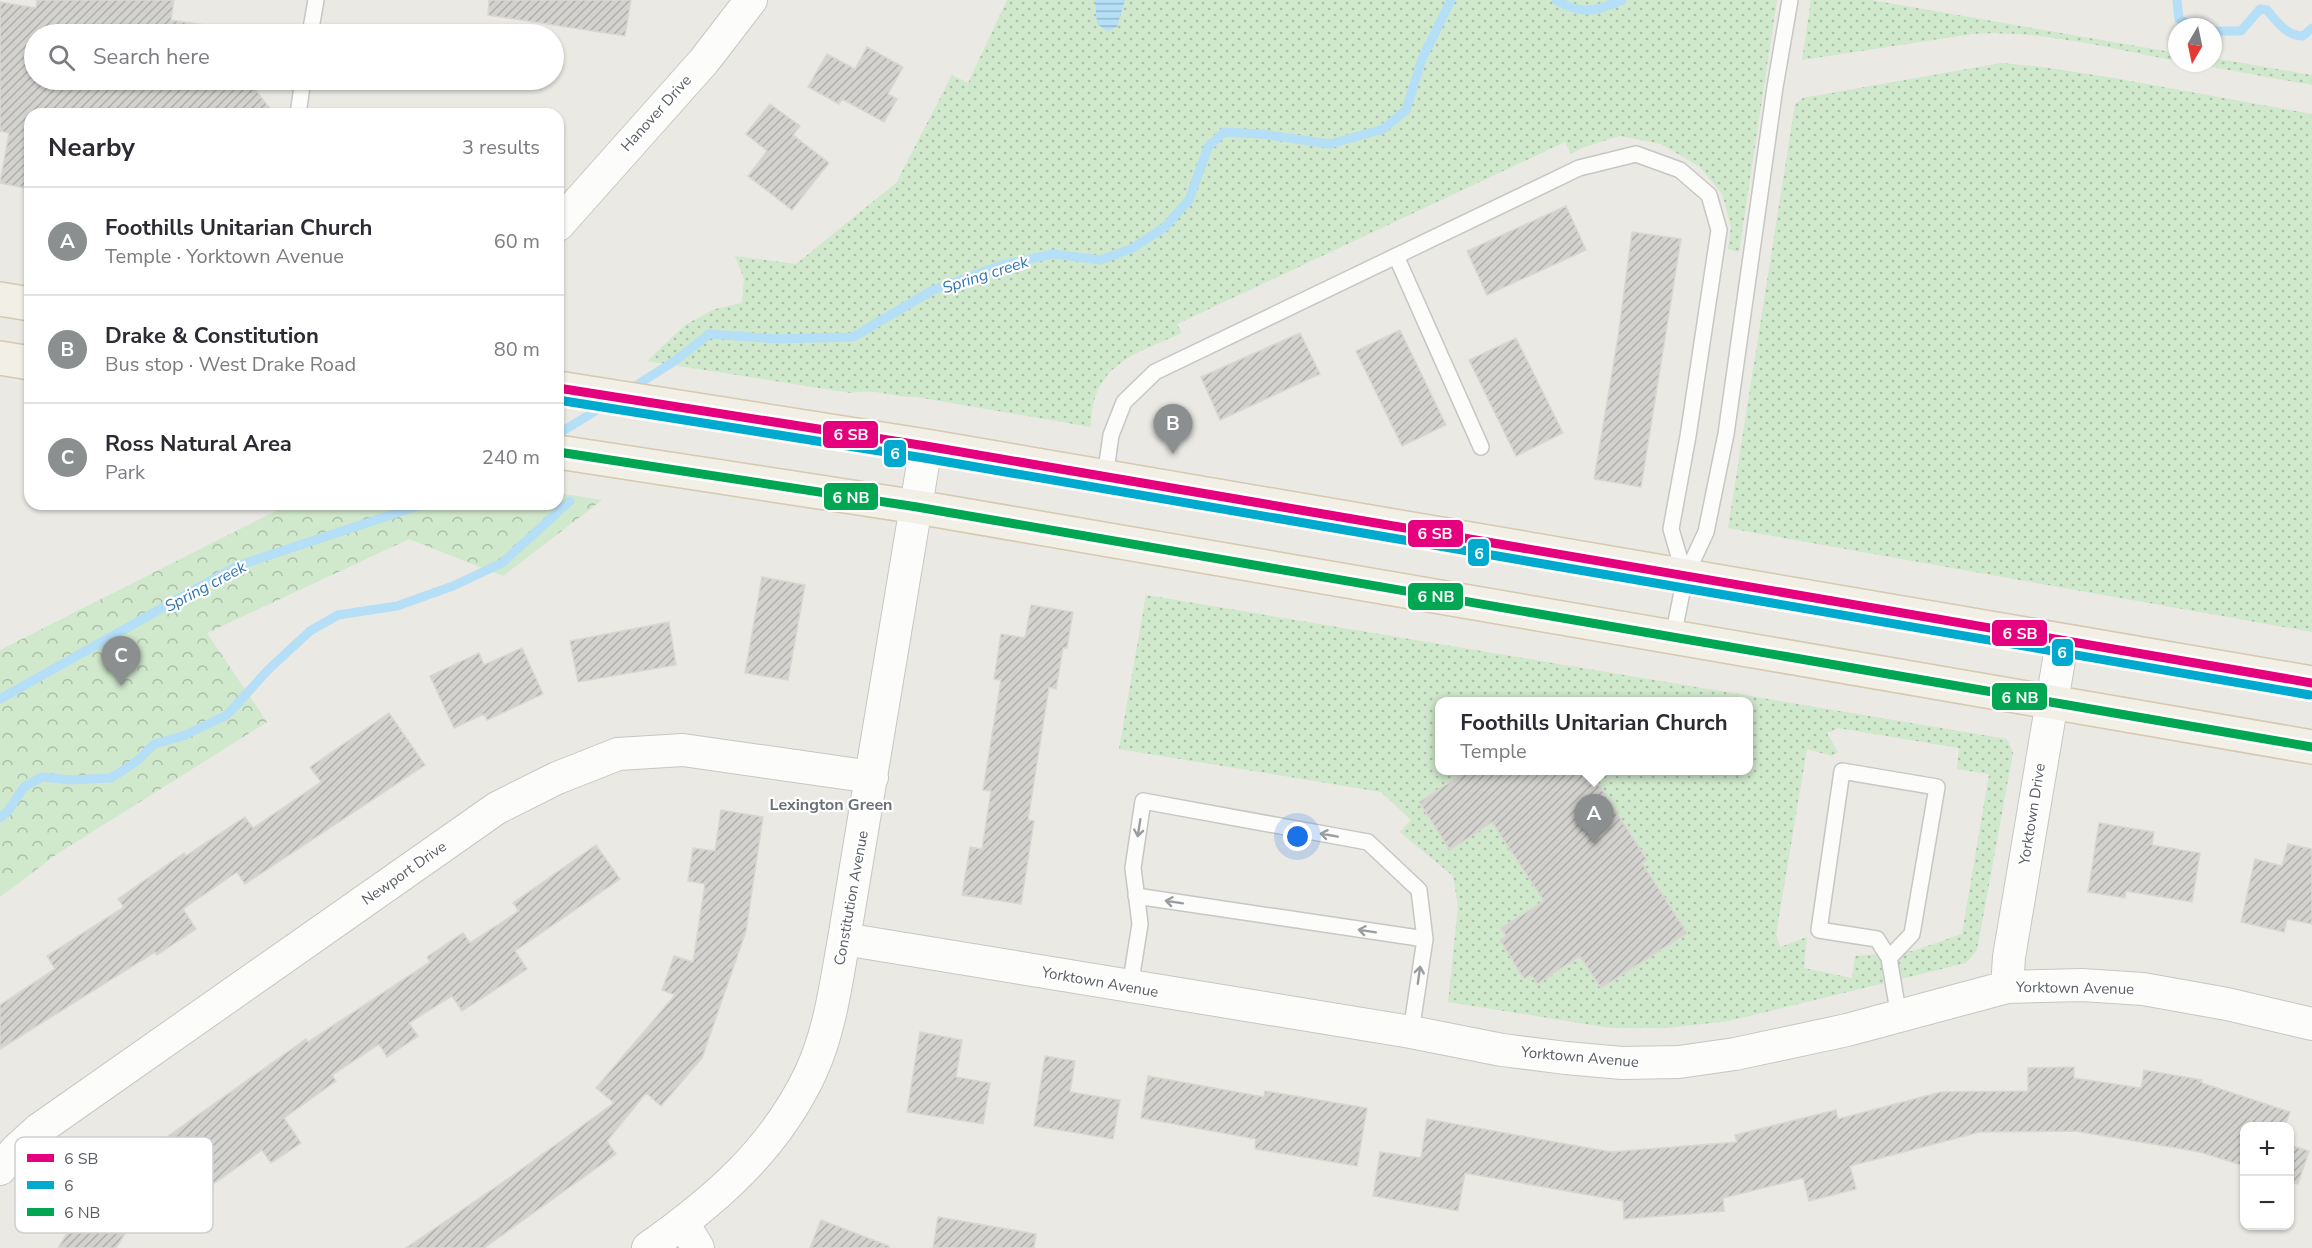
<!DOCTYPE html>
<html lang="en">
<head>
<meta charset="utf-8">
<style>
	:root { --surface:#fff; --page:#f2f2f3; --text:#2b2b33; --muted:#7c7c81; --line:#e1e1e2; --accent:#8c8f90 }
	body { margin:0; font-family:"Nunito Sans",sans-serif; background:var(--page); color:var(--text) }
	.controls { position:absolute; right:18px; bottom:18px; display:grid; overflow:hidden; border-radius:12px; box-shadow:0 2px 4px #0004 }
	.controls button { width:54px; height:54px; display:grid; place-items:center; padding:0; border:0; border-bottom:2px solid var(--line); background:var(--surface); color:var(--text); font:30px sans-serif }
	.compass { position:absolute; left:2168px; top:18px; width:54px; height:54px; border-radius:50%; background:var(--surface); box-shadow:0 2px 4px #0004; rotate:189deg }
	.you { position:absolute; left:1298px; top:837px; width:21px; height:21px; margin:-15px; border:4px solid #fff; border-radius:50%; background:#1a73e8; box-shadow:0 0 0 9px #1a73e833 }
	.badge { display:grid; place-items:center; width:39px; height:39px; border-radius:50%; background:var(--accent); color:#fff; font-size:20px; font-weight:700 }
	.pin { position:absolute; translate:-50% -50px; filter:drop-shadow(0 2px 3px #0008) }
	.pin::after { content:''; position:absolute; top:32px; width:21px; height:18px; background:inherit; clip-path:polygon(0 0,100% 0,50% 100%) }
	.popup { position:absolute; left:1435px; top:697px; width:318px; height:78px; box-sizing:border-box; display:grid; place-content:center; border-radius:12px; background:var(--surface); filter:drop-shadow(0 2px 4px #0005); font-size:20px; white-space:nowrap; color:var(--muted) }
	.popup b { font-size:22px; color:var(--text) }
	.popup::after { content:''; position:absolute; left:50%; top:100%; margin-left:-12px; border:12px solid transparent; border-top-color:var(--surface) }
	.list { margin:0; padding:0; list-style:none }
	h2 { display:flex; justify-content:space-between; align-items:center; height:78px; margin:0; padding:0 24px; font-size:26px }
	h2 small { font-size:20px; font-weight:400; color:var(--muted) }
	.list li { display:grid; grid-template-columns:39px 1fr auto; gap:18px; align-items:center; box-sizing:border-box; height:108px; padding:0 24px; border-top:2px solid var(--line) }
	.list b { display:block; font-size:22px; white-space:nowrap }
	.list p { margin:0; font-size:20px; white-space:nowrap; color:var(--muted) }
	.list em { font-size:20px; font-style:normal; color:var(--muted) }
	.icon { flex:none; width:33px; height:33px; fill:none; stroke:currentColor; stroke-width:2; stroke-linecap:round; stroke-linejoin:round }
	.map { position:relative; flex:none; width:2312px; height:1248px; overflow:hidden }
	.search { position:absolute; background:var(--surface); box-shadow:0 2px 4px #0004; left:24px; top:24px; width:540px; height:66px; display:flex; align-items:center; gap:15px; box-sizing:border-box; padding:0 21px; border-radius:33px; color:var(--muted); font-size:22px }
	.panel { position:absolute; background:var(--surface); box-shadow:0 2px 4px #0004; left:24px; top:108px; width:540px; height:402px; border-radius:18px }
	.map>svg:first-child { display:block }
	.grass { fill:url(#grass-dots); fill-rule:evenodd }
	.park { fill:url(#park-crowns) }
	.water { fill:url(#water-rules) }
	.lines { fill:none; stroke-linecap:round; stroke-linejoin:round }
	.stream { stroke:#b5def7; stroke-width:9 }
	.building { fill:url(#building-hatch); stroke:#dad7d3; stroke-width:1.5 }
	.lane-casing { stroke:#c6c6c5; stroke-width:18 }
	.street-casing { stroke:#c6c6c5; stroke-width:34 }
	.primary-casing { stroke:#d5c9af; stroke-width:36 }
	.lane { stroke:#fcfcfb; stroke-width:15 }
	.street { stroke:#fcfcfb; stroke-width:32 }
	.primary { stroke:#f2efe6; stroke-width:33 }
	.bus-1-casing { stroke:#fff; stroke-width:14 }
	.bus-2-casing { stroke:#fff; stroke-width:14 }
	.bus-3-casing { stroke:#fff; stroke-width:14 }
	.bus-1 { stroke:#e5007d; stroke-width:9 }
	.bus-2 { stroke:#00a9ce; stroke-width:9 }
	.bus-3 { stroke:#00a651; stroke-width:9 }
	.oneway { stroke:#9a9da0 }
	.labels { text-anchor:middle; stroke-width:4.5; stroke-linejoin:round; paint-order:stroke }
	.street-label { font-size:15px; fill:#595e63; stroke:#fff }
	.water-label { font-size:16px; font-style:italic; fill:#3075b1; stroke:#fff }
	.neighbourhood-label { font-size:16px; font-weight:bold; fill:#6a7075; stroke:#fff }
	.key { fill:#fff; stroke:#cdcfd0; stroke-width:1.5 }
	.key-label { font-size:16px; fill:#595e63 }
	.line-badge { stroke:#fff; stroke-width:2 }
	.badge-label { font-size:16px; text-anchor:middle; font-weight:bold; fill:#fff }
</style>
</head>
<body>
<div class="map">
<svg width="2312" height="1248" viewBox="0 0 2312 1248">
	<defs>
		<pattern id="grass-dots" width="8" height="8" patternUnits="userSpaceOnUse" patternTransform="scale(1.5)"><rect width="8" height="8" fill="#d0e8cc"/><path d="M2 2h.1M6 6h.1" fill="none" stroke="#acbfa9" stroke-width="1.8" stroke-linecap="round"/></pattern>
		<pattern id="park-crowns" width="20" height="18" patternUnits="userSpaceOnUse" patternTransform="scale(1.5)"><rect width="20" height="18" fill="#d0e8cc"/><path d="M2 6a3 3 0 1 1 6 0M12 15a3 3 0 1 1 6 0" fill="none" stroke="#acbfa9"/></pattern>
		<pattern id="water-rules" width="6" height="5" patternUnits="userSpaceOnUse" patternTransform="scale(1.5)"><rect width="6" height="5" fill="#b5def7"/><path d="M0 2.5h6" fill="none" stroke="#96b7cc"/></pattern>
		<pattern id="building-hatch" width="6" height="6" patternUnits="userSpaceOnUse" patternTransform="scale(1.5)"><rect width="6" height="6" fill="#d3d2cf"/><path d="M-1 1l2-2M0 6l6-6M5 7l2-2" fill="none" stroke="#aeaeac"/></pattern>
	</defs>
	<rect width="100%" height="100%" fill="#eae9e4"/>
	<path class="grass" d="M 1007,0 L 1777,0 L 1739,252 L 1728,249 L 1731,226 L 1722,194 L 1700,167 L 1661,144 L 1620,136 L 1584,147 L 1571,154 L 1565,142 L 1177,324 L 1182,333 C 1134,354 1091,365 1091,427 L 917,397 C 893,398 876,388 851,393 L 647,361 L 685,325 L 715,309 L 742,303 L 744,279 L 735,256 L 796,264 L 896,183 L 952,75 L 968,83 Z
		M 1811,0 L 1871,0 L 2177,53 L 2177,61 C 2113,49 2037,29 1972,34 L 1802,60 Z
		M 2213,58 L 2312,75 L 2312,85 L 2189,63 L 2213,63 Z
		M 2001,63 L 2035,66 L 2114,78 L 2312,114 L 2312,632 L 1728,528 L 1795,104 L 1803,98 Z
		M 1146,595 L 2007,739 L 2013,753 L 1977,950 L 1966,963 L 1729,1021 L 1667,1028 L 1611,1028 L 1448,1002 L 1458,906 L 1453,876 L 1400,832 L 1411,820 L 1381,792 L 1119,749 ZM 1440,702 L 1748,702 L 1748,770 L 1577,770 L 1570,775 L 1568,810 L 1602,789 L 1647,860 L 1642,863 L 1687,933 L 1601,988 L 1580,956 L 1537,984 L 1531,974 L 1524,979 L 1500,940 L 1506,936 L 1501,928 L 1544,901 L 1492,822 L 1450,849 L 1419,802 L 1466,770 L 1440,770 ZM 1838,728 L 1959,748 L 1957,769 L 1989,774 L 1962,934 L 1913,951 L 1855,956 L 1852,978 L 1804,968 L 1807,937 L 1780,947 L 1776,934 L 1807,749 L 1832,756 L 1838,752 L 1827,733 Z"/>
	<path class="park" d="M 558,493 L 602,500 L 503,576 L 409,539 L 207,633 L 267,722 L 57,854 L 0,897 L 0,650 L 290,504 L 558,504 Z"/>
	<path class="water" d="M 1095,0 L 1125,0 L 1117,27 L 1107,31 L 1097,24 Z"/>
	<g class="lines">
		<path class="stream" d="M 1556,0 C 1582,16 1596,11 1622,0
			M 2177,0 L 2179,19 L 2195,27
			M 2213,31 L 2241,31 L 2260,9 L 2267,10 C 2277,22 2287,36 2303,36 L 2312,28
			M 629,390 L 676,360 L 709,334 L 776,339 L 853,337 L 933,290 L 1002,265 L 1053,254 L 1100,260 L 1131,249 L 1165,227 L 1189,200 L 1208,147 L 1224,132 L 1261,134 L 1330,144 L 1383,129 L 1406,110 L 1422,59 L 1451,0
			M 558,434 L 605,405
			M 0,699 L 237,566 L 424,504
			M 0,818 L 8,811 L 24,787 L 42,777 L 70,780 L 111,778 L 137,761 L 154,744 L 183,736 L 227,715 L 269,669 L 310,631 L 338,615 L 397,606 L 453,586 L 502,563 L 570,501"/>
	</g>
	<path class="building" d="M 37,0 L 174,0 L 171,20 L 238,30 L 238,34 L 240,34 L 34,34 L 34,80 L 248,80 L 274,114 L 30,114 L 30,189 L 0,183 L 9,133 L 0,131 L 0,2 L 36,8 Z
		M 489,0 L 631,0 L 625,36 L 488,15 Z
		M 867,47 L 903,67 L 888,94 L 897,99 L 884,122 L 842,99 L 839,104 L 808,87 L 827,54 L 855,69 Z
		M 770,104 L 800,126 L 793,135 L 829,163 L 792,210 L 748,176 L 767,151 L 746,134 Z
		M 1566,206 L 1586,250 L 1487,295 L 1467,251 Z
		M 1632,232 L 1681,239 L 1641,487 L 1594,479 L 1618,337 Z
		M 1400,330 L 1446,425 L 1402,446 L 1356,351 Z
		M 1300,333 L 1320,374 L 1220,420 L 1201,377 Z
		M 1516,338 L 1563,433 L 1516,456 L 1469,360 Z
		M 762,577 L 805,585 L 788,680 L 745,673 Z
		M 1031,605 L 1073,612 L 1067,648 L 1063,648 L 1056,689 L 1049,687 L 1028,820 L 1034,821 L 1021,904 L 962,895 L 970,847 L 982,849 L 991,791 L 983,790 L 1001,680 L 994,679 L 1001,634 L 1025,638 Z
		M 669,622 L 676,665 L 578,682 L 570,641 Z
		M 522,648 L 543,694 L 487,720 L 484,714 L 454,728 L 430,676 L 479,653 L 484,665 Z
		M 389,713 L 425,765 L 245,884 L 237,872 L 183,909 L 196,929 L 157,955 L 155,952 L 0,1049 L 0,1005 L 55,969 L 47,956 L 124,907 L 118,899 L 184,853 L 186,856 L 245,817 L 253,828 L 321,782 L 310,767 Z
		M 1467,771 L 1590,771 L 1647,860 L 1642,863 L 1687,933 L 1601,988 L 1580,956 L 1537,984 L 1531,974 L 1524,979 L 1500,940 L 1506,936 L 1501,928 L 1544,901 L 1492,822 L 1450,850 L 1419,802 Z
		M 721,810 L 763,817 L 746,931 L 702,1058 L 661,1106 L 646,1093 L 607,1141 L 616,1154 L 484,1248 L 406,1248 L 512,1176 L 614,1103 L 596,1088 L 675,995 L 662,990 L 674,956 L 693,962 L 705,884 L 688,881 L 693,848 L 715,851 Z
		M 2099,823 L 2154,832 L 2152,845 L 2200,853 L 2192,902 L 2126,891 L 2125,898 L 2088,892 Z
		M 2288,844 L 2312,849 L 2312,924 L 2287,919 L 2284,932 L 2241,922 L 2255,859 L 2282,866 Z
		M 596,845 L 620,879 L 515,951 L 527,969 L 462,1011 L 452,996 L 409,1023 L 418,1036 L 387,1057 L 379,1044 L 332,1075 L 336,1081 L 284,1118 L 301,1143 L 271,1163 L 262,1150 L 189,1201 L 177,1184 L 145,1206 L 120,1170 L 306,1039 L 308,1042 L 430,962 L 427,957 L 463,933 L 470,943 L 519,911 L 513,903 Z
		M 920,1032 L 962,1040 L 956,1077 L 990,1083 L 983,1124 L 907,1112 Z
		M 1045,1056 L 1075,1061 L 1070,1092 L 1120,1100 L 1113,1139 L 1034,1126 Z
		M 2074,1067 L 2074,1078 L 2141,1088 L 2144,1070 L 2202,1080 L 2202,1083 L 2290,1112 L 2285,1126 L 2244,1126 L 2244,1166 L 2200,1152 L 2075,1131 L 1980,1132 L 1850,1166 L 1856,1189 L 1809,1201 L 1803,1178 L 1723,1198 L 1724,1211 L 1624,1219 L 1623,1201 L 1465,1173 L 1458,1211 L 1373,1196 L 1380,1152 L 1421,1158 L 1427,1119 L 1611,1152 L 1737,1142 L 1735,1135 L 1836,1110 L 1838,1119 L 1941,1092 L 2028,1091 L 2028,1068 Z
		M 1148,1076 L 1264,1097 L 1265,1091 L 1367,1108 L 1357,1166 L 1255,1149 L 1256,1139 L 1141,1118 Z
		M 2289,1145 L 2309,1151 L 2298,1184 L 2289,1181 Z
		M 90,1197 L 132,1222 L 116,1248 L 58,1248 Z
		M 938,1217 L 1036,1234 L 1034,1248 L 933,1248 Z
		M 821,1220 L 889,1246 L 889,1248 L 810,1248 Z"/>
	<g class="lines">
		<g class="lane-casing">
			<path id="lane" d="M 310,34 L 316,0
				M 298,114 L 303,80
				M 1396,256 L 1481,447
				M 1105,477 L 1111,435 L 1124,402 L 1155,372 L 1579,168 L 1636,154 L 1680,170 L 1709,195 L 1719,230 L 1688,436 L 1671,529 L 1685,577
				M 1673,637 L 1685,577 L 1706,532 L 1726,434 L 1775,87 L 1790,0
				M 1136,896 L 1425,939
				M 1889,958 L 1877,939 L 1819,930 L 1842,771 L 1937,787 L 1912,934 L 1889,958 L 1899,1017
				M 1130,987 L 1140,924 L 1133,868 L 1143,801 L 1368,842 L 1419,890 L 1425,939 L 1411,1032"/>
		</g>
		<g class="street-casing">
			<path id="street" d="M 558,225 L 704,61 L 751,0
				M 844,939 L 1411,1032 L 1502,1050 L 1566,1058 L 1622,1063 L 1679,1062 L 1735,1054 L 1847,1030 L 2007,987 L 2082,985 L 2143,989 L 2227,1004 L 2312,1024
				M 2007,987 L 2009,957 L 2062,642
				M 0,1169 L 16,1150 L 38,1130 L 497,808 L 557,778 L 618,754 L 683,750 L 872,777
				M 683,1223 L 698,1248
				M 648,1248 C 716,1200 775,1149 811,1072 C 830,1031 836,983 844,939 L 926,446"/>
		</g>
		<g class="primary-casing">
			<path id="primary" d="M 0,299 L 30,304
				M 0,358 L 30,363
				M 558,388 L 926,446 L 2312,683
				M 558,452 L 917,507 L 2312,747"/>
		</g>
		<use href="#lane" class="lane"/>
		<use href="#street" class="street"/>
		<use href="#primary" class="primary"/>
		<g class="bus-1-casing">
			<path id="bus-1" d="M 558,388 L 926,446 L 2312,683"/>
		</g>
		<g class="bus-2-casing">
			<path id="bus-2" d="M 558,400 L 924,458 L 2310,695"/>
		</g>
		<g class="bus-3-casing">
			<path id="bus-3" d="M 558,452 L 917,507 L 2312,747"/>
		</g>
		<use href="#bus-1" class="bus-1"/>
		<use href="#bus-2" class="bus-2"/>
		<use href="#bus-3" class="bus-3"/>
	</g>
	<defs><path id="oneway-shaft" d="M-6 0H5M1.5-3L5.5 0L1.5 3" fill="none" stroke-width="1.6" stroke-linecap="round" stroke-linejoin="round" transform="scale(1.5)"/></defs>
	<g class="oneway">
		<use href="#oneway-shaft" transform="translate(1139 828) rotate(99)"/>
		<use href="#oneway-shaft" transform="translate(1329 835) rotate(-170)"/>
		<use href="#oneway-shaft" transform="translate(1174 902) rotate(-171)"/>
		<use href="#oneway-shaft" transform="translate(1367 931) rotate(-171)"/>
		<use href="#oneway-shaft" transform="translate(1419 975) rotate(-82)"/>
	</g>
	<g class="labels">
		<g class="street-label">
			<text transform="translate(656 113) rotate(-48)" y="5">Hanover Drive</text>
			<text transform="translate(2032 814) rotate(-81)" y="5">Yorktown Drive</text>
			<text transform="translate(404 873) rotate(-35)" y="5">Newport Drive</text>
			<text transform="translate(851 898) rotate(-80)" y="5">Constitution Avenue</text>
			<text transform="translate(1100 982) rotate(10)" y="5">Yorktown Avenue</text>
			<text transform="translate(2075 988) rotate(1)" y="5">Yorktown Avenue</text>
			<text transform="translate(1580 1057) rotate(5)" y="5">Yorktown Avenue</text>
		</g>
		<g class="water-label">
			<text transform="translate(985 274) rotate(-18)" y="6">Spring creek</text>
			<text transform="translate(205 586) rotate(-28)" y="6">Spring creek</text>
		</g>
		<g class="neighbourhood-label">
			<text x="831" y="810">Lexington Green</text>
		</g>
	</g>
	<rect x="15" y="1137" width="198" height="96" rx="9" class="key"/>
	<rect x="27" y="1154" width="27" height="8" fill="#e5007d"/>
	<rect x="27" y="1181" width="27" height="8" fill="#00a9ce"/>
	<rect x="27" y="1208" width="27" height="8" fill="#00a651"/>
	<g class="key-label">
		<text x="64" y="1164">6 SB</text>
		<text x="64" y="1191">6</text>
		<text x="64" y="1218">6 NB</text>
	</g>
	<g class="line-badge">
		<rect x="822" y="420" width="57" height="29" rx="6" fill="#e5007d"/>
		<rect x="883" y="439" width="24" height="29" rx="6" fill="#00a9ce"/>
		<rect x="823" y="482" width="56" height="29" rx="6" fill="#00a651"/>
		<rect x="1407" y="519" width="57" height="29" rx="6" fill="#e5007d"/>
		<rect x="1467" y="538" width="23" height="29" rx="6" fill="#00a9ce"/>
		<rect x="1407" y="582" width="57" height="29" rx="6" fill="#00a651"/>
		<rect x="1991" y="619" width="57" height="28" rx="6" fill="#e5007d"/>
		<rect x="2051" y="638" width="23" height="29" rx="6" fill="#00a9ce"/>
		<rect x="1991" y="682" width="57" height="29" rx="6" fill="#00a651"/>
	</g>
	<g class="badge-label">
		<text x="851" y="440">6 SB</text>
		<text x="895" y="459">6</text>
		<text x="851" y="503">6 NB</text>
		<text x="1435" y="539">6 SB</text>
		<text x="1479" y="559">6</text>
		<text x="1436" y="602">6 NB</text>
		<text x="2020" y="639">6 SB</text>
		<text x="2062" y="658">6</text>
		<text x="2020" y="703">6 NB</text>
	</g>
</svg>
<div class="controls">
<button>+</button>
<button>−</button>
</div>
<svg class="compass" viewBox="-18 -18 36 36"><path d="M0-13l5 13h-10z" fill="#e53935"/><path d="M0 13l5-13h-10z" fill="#7c7c81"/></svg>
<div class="you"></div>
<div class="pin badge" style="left:1594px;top:844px">A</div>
<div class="popup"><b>Foothills Unitarian Church</b>Temple</div>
<div class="pin badge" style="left:1173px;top:454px">B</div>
<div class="pin badge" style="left:121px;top:686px">C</div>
<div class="search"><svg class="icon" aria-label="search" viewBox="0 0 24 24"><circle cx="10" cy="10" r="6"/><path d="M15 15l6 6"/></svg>Search here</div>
<section class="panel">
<h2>Nearby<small>3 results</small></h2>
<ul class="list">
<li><span class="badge">A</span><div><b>Foothills Unitarian Church</b><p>Temple · Yorktown Avenue</p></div><em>60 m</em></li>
<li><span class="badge">B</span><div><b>Drake &amp; Constitution</b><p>Bus stop · West Drake Road</p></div><em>80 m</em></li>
<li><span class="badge">C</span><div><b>Ross Natural Area</b><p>Park</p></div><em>240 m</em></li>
</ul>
</section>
</div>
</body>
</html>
